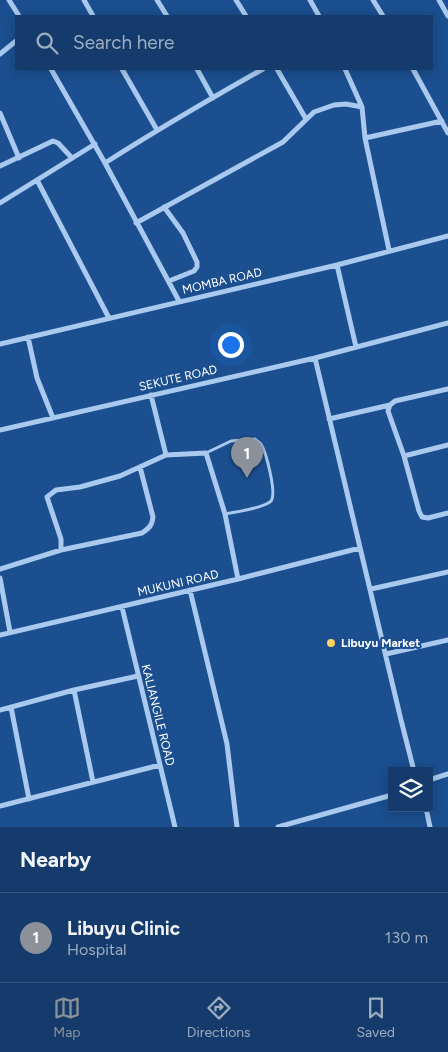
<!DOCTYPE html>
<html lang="en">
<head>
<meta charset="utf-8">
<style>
	:root { --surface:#143b6b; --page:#214673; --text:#f1f3f6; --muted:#9dadc1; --line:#33557e; --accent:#8c9099 }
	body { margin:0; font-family:Figtree,sans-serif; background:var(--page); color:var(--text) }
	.controls { position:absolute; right:15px; bottom:15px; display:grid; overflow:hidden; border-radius:0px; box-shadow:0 2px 12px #0003 }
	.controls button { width:45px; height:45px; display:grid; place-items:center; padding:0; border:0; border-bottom:1px solid var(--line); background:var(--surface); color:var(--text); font:25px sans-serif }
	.you { position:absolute; left:230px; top:344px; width:18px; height:18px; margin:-12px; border:4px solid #fff; border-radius:50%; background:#1a73e8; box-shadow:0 0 0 8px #1a73e833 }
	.badge { display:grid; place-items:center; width:32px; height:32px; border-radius:50%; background:var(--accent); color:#fff; font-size:16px; font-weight:700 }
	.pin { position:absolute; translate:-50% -41px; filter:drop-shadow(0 1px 2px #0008) }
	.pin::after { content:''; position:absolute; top:26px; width:18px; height:15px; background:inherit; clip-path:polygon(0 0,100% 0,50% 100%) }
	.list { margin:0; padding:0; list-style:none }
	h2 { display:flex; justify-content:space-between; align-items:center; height:65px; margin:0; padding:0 20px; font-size:21px }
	h2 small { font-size:16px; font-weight:400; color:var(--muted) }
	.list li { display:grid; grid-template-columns:32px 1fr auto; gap:15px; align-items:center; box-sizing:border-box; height:90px; padding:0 20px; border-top:1px solid var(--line) }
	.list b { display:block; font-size:19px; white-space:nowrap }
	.list p { margin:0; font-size:16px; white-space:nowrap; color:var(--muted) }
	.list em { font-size:16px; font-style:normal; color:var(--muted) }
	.icon { flex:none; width:28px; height:28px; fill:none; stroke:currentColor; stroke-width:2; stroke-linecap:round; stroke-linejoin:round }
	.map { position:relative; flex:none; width:448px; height:827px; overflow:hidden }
	.search { position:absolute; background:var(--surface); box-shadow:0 2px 12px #0003; left:15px; right:15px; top:15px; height:55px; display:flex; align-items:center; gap:12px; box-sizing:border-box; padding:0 18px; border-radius:0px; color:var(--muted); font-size:19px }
	.sheet { height:155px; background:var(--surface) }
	nav { display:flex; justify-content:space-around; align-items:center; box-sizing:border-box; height:70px; border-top:1px solid var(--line); background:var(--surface); font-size:14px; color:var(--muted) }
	nav a { display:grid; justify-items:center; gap:2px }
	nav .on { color:var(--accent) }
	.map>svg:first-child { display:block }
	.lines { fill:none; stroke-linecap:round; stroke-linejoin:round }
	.lane { stroke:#a9c9ee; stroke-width:3 }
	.street { stroke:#a9c9ee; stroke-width:5 }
	.poi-dot { fill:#ffd166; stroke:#1b4f8f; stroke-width:2 }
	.labels { text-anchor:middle; stroke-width:4; stroke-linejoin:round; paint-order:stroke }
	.street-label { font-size:12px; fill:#fff; stroke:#1b4f8f }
	.poi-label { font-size:12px; font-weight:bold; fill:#fff; stroke:#1b4f8f; text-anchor:start }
</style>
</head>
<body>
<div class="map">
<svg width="448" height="827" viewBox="0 0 448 827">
	<rect width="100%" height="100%" fill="#1b4f8f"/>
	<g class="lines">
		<path class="lane" d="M 206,453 L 231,441 L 255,439 C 257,441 259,442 261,444 C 266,452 277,493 271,501 C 265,508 235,512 225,514"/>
		<path class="street" d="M 9,0 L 19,16
			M 84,0 L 93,16
			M 157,0 L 167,16
			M 236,0 L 246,16
			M 310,0 L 319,16
			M 373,0 L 383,16
			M 439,0 L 448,16
			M 0,54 L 16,41
			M 51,69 L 105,163 L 179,301
			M 122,69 L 157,130
			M 197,69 L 213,98
			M 277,69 L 306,119
			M 345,69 L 362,107 L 365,138 L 389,250
			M 413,69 L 448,133
			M 0,113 L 19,158
			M 365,138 L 442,121
			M 105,163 C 157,130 210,99 263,69
			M 0,166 L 53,141 L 58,143 L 72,158
			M 37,180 L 109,318
			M 0,203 L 95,144
			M 164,207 L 183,233 L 197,262 L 197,267 L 194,271 L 169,281
			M 136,223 L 283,142 L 314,112 L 334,105 L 346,104 L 362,107
			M 337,265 L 356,347
			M 28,337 L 37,378 L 53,418
			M 0,344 L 337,265 L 448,236
			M 315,358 L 401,720 L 414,771
			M 448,389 L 395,401 L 390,405 L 388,411 L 404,456 L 419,511 L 422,517 L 428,518 L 448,513
			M 151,395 L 166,455
			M 329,419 L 390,405
			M 0,430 L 315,358 L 448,323
			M 404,456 L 448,445
			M 61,550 L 61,539 L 47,497 L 56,490 L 80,487 L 120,476 L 166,455 L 206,453 L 225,514 L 238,579
			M 0,569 L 61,550 L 142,533 C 149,528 152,526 153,517 L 140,467
			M 0,578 L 10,632
			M 371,589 L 448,572
			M 190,590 L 227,744 L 237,827
			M 122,607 L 175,827
			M 0,635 L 238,579 L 360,548
			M 386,654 L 448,640
			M 74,690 L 93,782
			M 11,707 L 29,799
			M 0,710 L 74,690 L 138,676
			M 429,780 L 448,774
			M 0,806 L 160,765
			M 426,808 L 430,827
			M 278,827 L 392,795"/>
	</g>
	<circle class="poi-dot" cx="331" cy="643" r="5"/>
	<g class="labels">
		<g class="street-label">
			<text transform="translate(222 281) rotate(-13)" y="4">MOMBA ROAD</text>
			<text transform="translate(178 378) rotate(-13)" y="4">SEKUTE ROAD</text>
			<text transform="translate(178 583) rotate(-13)" y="4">MUKUNI ROAD</text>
			<text transform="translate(158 715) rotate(76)" y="4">KALIANGILE ROAD</text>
		</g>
		<g class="poi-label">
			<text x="341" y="647">Libuyu Market</text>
		</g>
	</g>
</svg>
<div class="controls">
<button><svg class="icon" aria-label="layers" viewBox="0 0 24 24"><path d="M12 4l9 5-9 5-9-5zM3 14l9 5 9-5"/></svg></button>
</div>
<div class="you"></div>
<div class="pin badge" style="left:247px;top:478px">1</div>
<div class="search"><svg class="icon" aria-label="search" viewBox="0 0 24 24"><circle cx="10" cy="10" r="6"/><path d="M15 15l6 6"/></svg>Search here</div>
</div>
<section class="sheet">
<h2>Nearby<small></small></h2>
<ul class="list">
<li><span class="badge">1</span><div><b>Libuyu Clinic</b><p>Hospital</p></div><em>130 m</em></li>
</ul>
</section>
<nav>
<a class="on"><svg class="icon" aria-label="map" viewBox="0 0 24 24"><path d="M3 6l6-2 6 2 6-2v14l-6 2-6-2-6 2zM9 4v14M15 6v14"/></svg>Map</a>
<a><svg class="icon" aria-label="directions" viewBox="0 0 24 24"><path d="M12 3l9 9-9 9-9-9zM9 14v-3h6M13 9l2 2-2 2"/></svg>Directions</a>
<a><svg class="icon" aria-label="saved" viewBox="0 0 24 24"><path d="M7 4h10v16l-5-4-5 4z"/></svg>Saved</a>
</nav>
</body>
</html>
